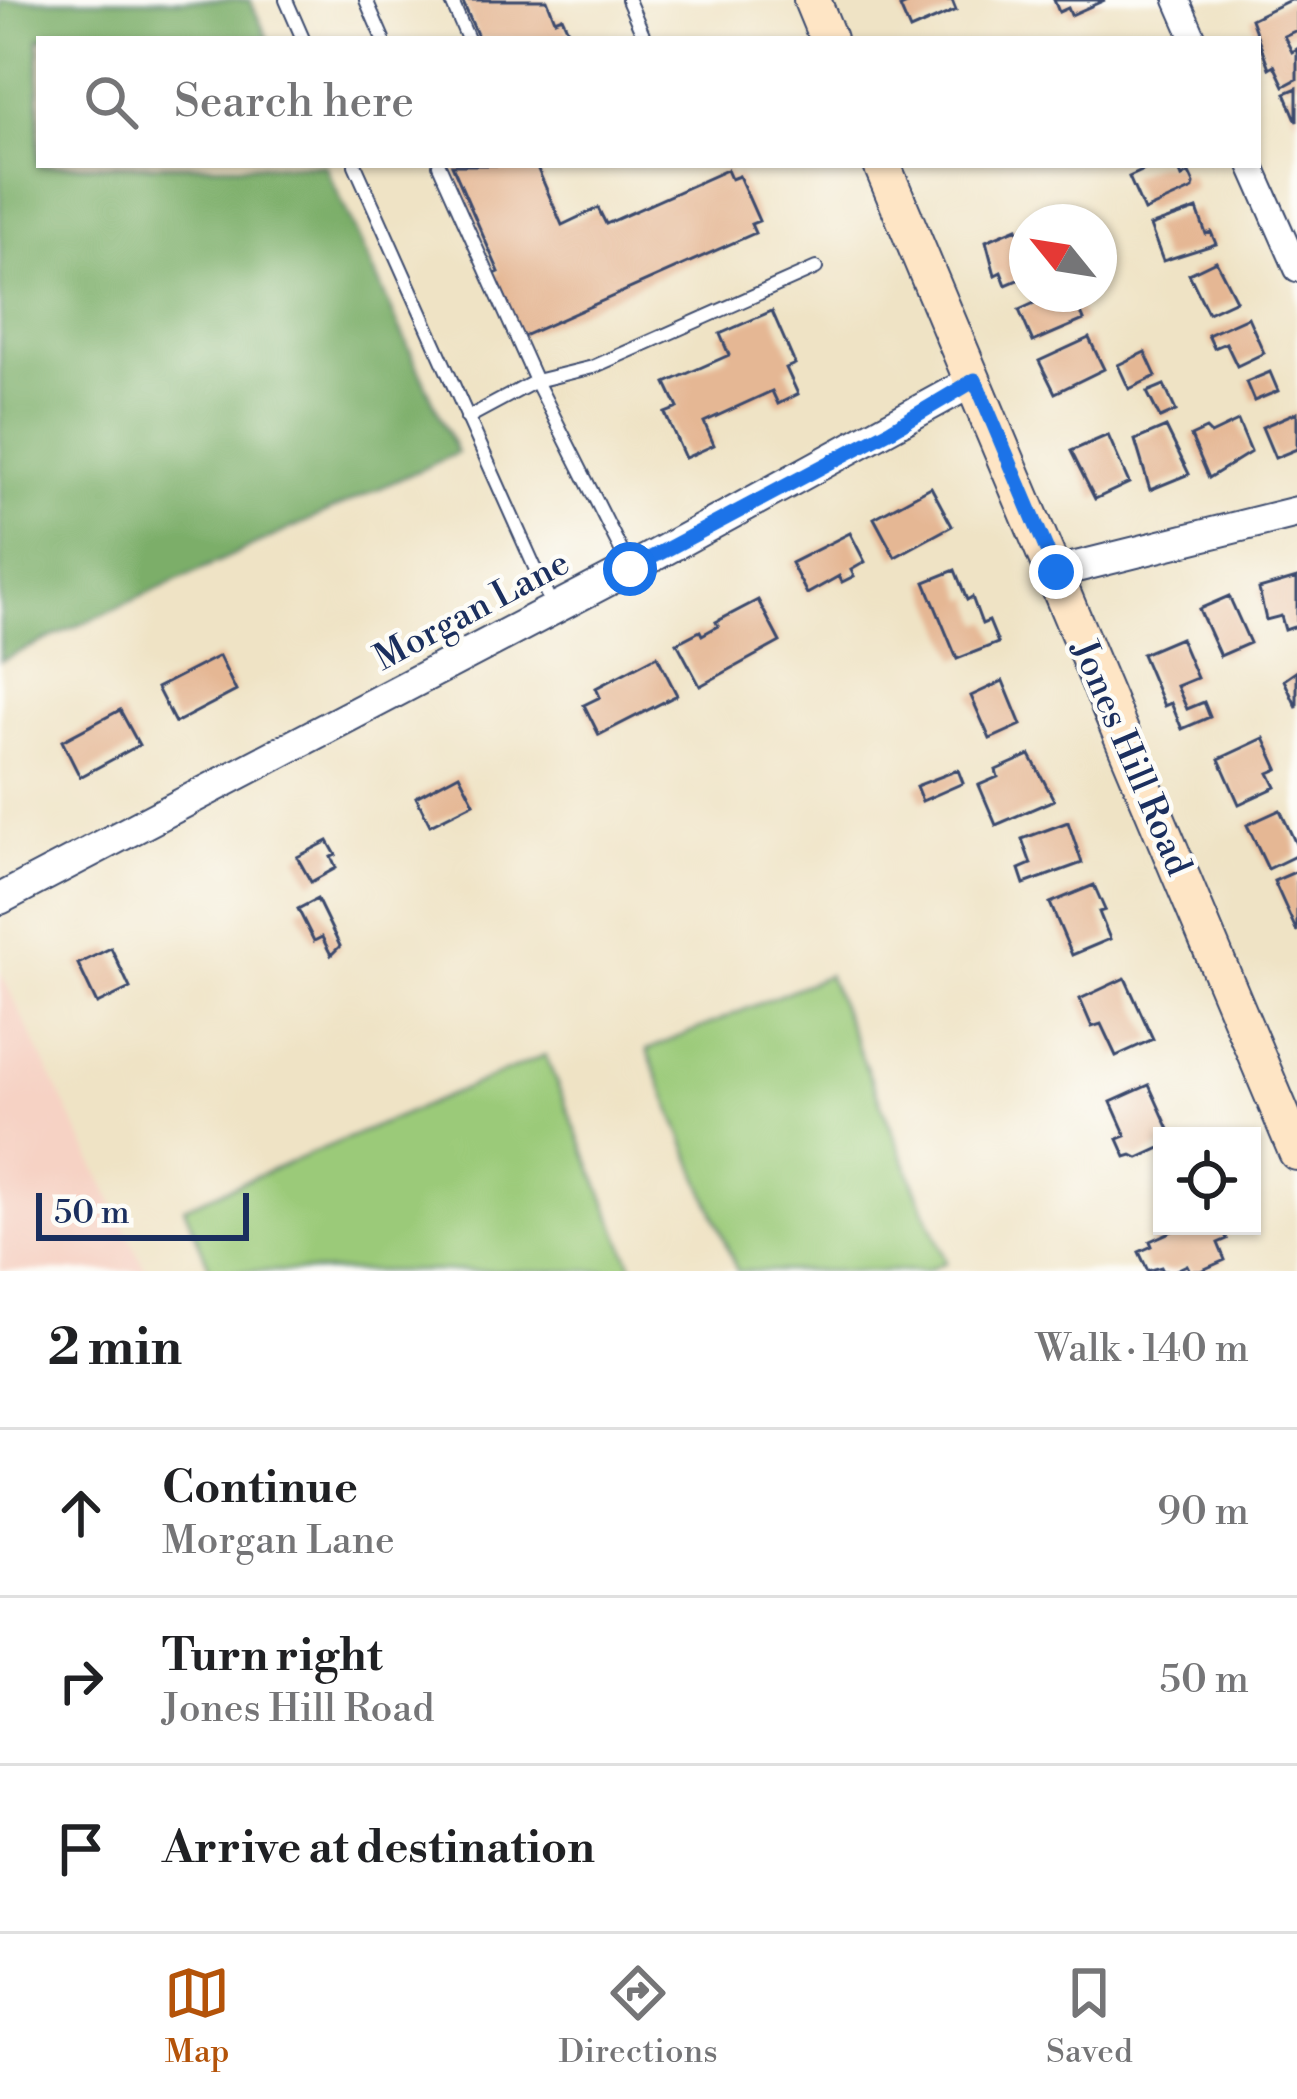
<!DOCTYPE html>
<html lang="en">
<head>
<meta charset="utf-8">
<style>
	:root { --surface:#fff; --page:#f2f2f2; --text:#202124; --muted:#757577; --line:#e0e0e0; --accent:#b45309 }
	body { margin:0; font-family:"Libre Bodoni",serif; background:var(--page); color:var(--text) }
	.controls { position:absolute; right:36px; bottom:36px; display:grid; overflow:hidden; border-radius:0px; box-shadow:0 3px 9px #0004 }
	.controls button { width:108px; height:108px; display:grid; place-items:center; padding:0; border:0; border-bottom:3px solid var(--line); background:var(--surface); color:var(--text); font:60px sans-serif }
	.compass { position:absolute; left:1009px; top:204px; width:108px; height:108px; border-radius:50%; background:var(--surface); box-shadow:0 3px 9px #0004; rotate:300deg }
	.scale { position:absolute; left:36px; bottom:30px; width:213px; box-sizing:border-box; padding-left:12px; border:6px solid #1b2f5e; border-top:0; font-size:33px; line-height:42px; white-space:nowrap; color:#1b2f5e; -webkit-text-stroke:9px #fdfcf7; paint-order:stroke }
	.stop { position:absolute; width:36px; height:36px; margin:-27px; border:9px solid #1a73e8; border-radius:50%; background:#fff }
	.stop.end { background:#1a73e8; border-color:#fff; box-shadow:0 3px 12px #0008 }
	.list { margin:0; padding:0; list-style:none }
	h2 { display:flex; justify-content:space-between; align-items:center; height:156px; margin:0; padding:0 48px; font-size:51px }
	h2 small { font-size:39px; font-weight:400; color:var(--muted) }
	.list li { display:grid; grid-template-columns:78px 1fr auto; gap:36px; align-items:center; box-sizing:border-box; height:168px; padding:0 48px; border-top:3px solid var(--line) }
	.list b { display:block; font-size:45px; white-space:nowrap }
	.list p { margin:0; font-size:39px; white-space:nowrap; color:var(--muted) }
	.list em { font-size:39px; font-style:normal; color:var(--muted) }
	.icon { flex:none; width:66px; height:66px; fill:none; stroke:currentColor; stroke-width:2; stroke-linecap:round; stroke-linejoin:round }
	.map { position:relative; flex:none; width:1297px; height:1271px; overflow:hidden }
	.search { position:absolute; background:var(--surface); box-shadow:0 3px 9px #0004; left:36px; right:36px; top:36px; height:132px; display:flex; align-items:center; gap:30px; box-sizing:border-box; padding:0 42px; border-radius:0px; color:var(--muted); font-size:45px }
	.sheet { height:660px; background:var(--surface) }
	nav { display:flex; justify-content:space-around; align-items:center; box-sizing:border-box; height:168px; border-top:3px solid var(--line); background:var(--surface); font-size:33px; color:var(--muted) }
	nav a { display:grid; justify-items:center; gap:6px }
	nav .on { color:var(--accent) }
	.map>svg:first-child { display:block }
	.built { fill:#f6d2c4 }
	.green { fill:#9bca79; stroke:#5b7c6c; stroke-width:3 }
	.forest { fill:#7cae69; stroke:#4c6e64; stroke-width:3 }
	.building { fill:#e5b794 }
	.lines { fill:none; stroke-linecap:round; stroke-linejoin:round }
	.service-casing { stroke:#3b4a6d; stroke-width:16 }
	.minor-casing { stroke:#3b4a6d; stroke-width:28 }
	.tertiary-casing { stroke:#3b4a6d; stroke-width:34 }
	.secondary-casing { stroke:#3b4a6d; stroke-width:40 }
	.service { stroke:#fff; stroke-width:12 }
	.minor { stroke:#fff; stroke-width:24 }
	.tertiary { stroke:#fff; stroke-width:30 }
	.secondary { stroke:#fee5c5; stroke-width:36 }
	.route { stroke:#1a73e8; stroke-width:15 }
	.labels { text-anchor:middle; stroke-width:9; stroke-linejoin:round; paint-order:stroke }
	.street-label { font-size:36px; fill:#1b2f5e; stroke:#fdfcf7 }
</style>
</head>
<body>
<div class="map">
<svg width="1297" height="1271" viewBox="0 0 1297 1271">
	<rect width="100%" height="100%" fill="#fdfcf7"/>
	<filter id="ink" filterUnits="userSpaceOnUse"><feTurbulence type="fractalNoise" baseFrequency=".00833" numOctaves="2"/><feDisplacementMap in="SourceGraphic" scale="24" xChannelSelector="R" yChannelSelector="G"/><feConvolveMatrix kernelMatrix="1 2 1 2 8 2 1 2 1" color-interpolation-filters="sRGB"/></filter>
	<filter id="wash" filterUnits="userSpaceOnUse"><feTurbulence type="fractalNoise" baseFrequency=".004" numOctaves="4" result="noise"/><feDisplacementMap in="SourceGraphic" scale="48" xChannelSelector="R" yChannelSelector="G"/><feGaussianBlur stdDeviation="2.7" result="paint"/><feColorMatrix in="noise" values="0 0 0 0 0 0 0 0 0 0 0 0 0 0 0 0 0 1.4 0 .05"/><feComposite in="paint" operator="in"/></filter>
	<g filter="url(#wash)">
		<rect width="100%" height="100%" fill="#efe3c5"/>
		<path class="built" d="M 0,971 L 146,1271 L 0,1271 Z"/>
		<path class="green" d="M 828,975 L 946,1262 L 925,1271 L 737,1271 L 647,1050 Z
			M 545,1055 L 634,1271 L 211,1271 L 184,1207 Z"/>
		<path class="forest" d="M 0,0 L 250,0 L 268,39 L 39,39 L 39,165 L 325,165 L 457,453 L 0,661 Z"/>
		<g id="blocks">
			<path class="building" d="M 462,0 L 547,0 L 555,20 L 562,17 L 572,39 L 479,39 Z
				M 905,0 L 952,0 L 956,10 L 910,30 L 900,7 L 907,4 Z
				M 1054,0 L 1105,0 L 1071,15 L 1068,8 L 1059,12 Z
				M 1290,0 L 1297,0 L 1297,30 L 1284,36 L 1292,52 L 1297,49 L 1297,79 L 1284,86 L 1274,65 L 1269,68 L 1251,19 Z
				M 1297,88 L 1297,122 L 1285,93 Z
				M 452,165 L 536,165 L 562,225 L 598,208 L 606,224 L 727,170 L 731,179 L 739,176 L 759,221 L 751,224 L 755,233 L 519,338 L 492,275 L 499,272 Z
				M 1155,165 L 1177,165 L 1182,177 L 1189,173 L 1194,184 L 1193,189 L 1144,211 L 1129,177 Z
				M 1197,209 L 1206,234 L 1211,232 L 1216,244 L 1163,261 L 1150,226 Z
				M 1017,228 L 1023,242 L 1027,240 L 1027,276 L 1006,285 L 1001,272 L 995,275 L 986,241 Z
				M 1216,261 L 1236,300 L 1208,313 L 1189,274 Z
				M 1054,294 L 1073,294 L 1084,320 L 1033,342 L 1019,310 Z
				M 772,311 L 795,364 L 786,368 L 798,394 L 778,404 L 772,391 L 704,422 L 714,445 L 685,458 L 665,413 L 678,408 L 666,383 L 729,355 L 720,334 Z
				M 1248,317 L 1264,353 L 1237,366 L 1226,343 L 1214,348 L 1208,335 Z
				M 1089,338 L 1104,369 L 1055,393 L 1039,361 Z
				M 1145,352 L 1156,376 L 1129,389 L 1118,365 Z
				M 1270,372 L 1278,391 L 1254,401 L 1246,382 Z
				M 1164,385 L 1176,411 L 1160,418 L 1147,392 Z
				M 1297,412 L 1297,449 L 1275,458 L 1262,427 Z
				M 1238,421 L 1251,452 L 1209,478 L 1191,436 L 1206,429 L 1211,434 Z
				M 1166,427 L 1189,474 L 1150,490 L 1135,440 Z
				M 1108,435 L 1129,483 L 1095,499 L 1071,451 Z
				M 931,487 L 952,526 L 895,557 L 874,518 Z
				M 850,533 L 865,562 L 851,570 L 854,576 L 842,582 L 839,576 L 807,594 L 791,563 Z
				M 955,570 L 967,600 L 972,597 L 982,624 L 989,621 L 998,643 L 957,659 L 925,582 Z
				M 1297,578 L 1297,626 L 1285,630 L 1281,616 L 1266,620 L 1259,589 Z
				M 1229,596 L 1250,643 L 1220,656 L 1199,609 Z
				M 758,600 L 780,642 L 700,686 L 677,643 L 700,631 L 702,635 L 718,626 L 716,622 Z
				M 1180,638 L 1197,678 L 1177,686 L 1187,709 L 1204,702 L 1210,717 L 1182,729 L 1171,703 L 1164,706 L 1142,654 Z
				M 219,656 L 236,691 L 175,723 L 157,688 Z
				M 657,656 L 677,695 L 599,735 L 584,705 L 600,697 L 596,688 Z
				M 1297,671 L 1297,708 L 1284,680 Z
				M 1003,681 L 1021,725 L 990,739 L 971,696 Z
				M 120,710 L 139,745 L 80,777 L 62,741 Z
				M 1264,738 L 1278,769 L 1269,773 L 1276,787 L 1239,804 L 1219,759 Z
				M 1030,755 L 1054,800 L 996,825 L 979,785 L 998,777 L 996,770 Z
				M 958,770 L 963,783 L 922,801 L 916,786 Z
				M 459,774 L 474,803 L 430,825 L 416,797 Z
				M 1280,810 L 1297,846 L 1297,855 L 1268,869 L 1247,825 Z
				M 1068,822 L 1082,863 L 1024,884 L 1019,869 L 1031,864 L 1022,839 Z
				M 328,841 L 336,855 L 331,857 L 336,868 L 311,882 L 297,857 Z
				M 1297,871 L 1297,932 L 1274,881 Z
				M 1094,885 L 1105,910 L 1099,912 L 1110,939 L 1072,955 L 1050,903 Z
				M 317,899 L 340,946 L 331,955 L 322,937 L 314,941 L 298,909 Z
				M 111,948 L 130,988 L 97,1004 L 78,964 Z
				M 1125,978 L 1153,1039 L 1116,1056 L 1101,1024 L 1092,1027 L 1080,999 Z
				M 1149,1085 L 1172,1136 L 1162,1136 L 1162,1147 L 1138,1158 L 1132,1155 L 1126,1157 L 1118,1139 L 1126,1136 L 1111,1102 Z
				M 1184,1226 L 1211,1226 L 1213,1232 L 1222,1228 L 1227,1239 L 1218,1243 L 1225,1260 L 1200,1271 L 1190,1271 L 1187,1265 L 1174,1271 L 1163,1271 L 1161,1267 L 1148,1271 L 1139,1252 L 1152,1246 L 1150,1241 Z"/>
		</g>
	</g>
	<g filter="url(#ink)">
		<use href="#blocks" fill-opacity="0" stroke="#3b4a6d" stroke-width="3"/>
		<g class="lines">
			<g class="service-casing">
				<path id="service" d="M 286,0 L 303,39
					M 366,0 L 383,39
					M 451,0 L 468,39
					M 628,0 L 645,39
					M 355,165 L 553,608
					M 439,165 L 536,381 L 593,367 L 816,268
					M 467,418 L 536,381 L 630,568"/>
			</g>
			<g class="minor-casing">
				<path id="minor" d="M 1177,0 L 1194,39
					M 1251,165 L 1297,269"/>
			</g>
			<g class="tertiary-casing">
				<path id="tertiary" d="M 1056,572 L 1297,512
					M 0,899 L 630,569 L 975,380"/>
			</g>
			<g class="secondary-casing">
				<path id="secondary" d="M 812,0 L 828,39
					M 882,165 L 1297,1152"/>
			</g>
			<use href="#service" class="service"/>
			<use href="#minor" class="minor"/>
			<use href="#tertiary" class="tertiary"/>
			<use href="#secondary" class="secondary"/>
		</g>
	</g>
	<g class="lines" filter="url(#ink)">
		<path class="route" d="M 630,569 L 891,430 L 975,380 L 1056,572"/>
	</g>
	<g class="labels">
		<g class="street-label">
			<text transform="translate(471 609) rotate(-28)" y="13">Morgan Lane</text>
			<text transform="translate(1133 757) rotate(67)" y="13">Jones Hill Road</text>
		</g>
	</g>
</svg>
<div class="controls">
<button><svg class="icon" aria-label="locate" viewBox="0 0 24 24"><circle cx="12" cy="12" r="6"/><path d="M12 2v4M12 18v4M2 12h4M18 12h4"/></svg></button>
</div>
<svg class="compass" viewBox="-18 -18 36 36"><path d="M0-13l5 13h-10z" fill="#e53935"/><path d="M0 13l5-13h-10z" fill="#757577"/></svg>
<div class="scale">50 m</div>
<div class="stop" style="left:630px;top:569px"></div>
<div class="stop end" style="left:1056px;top:572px"></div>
<div class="search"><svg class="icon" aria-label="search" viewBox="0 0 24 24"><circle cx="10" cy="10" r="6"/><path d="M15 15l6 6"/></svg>Search here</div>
</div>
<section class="sheet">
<h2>2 min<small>Walk · 140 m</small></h2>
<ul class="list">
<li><svg class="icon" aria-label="ahead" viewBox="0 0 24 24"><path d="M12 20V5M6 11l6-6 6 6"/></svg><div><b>Continue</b><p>Morgan Lane</p></div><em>90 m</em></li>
<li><svg class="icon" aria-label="right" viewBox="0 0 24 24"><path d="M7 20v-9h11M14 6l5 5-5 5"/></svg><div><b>Turn right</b><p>Jones Hill Road</p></div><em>50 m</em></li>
<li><svg class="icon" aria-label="arrive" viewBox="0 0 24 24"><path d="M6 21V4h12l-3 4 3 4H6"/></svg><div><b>Arrive at destination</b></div></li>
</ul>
</section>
<nav>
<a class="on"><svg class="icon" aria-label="map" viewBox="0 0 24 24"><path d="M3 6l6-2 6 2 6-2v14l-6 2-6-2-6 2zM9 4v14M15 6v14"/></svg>Map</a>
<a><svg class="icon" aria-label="directions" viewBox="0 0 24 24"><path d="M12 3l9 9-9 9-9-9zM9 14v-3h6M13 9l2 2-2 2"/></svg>Directions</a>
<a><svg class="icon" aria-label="saved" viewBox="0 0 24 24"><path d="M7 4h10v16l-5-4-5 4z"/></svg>Saved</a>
</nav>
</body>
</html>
